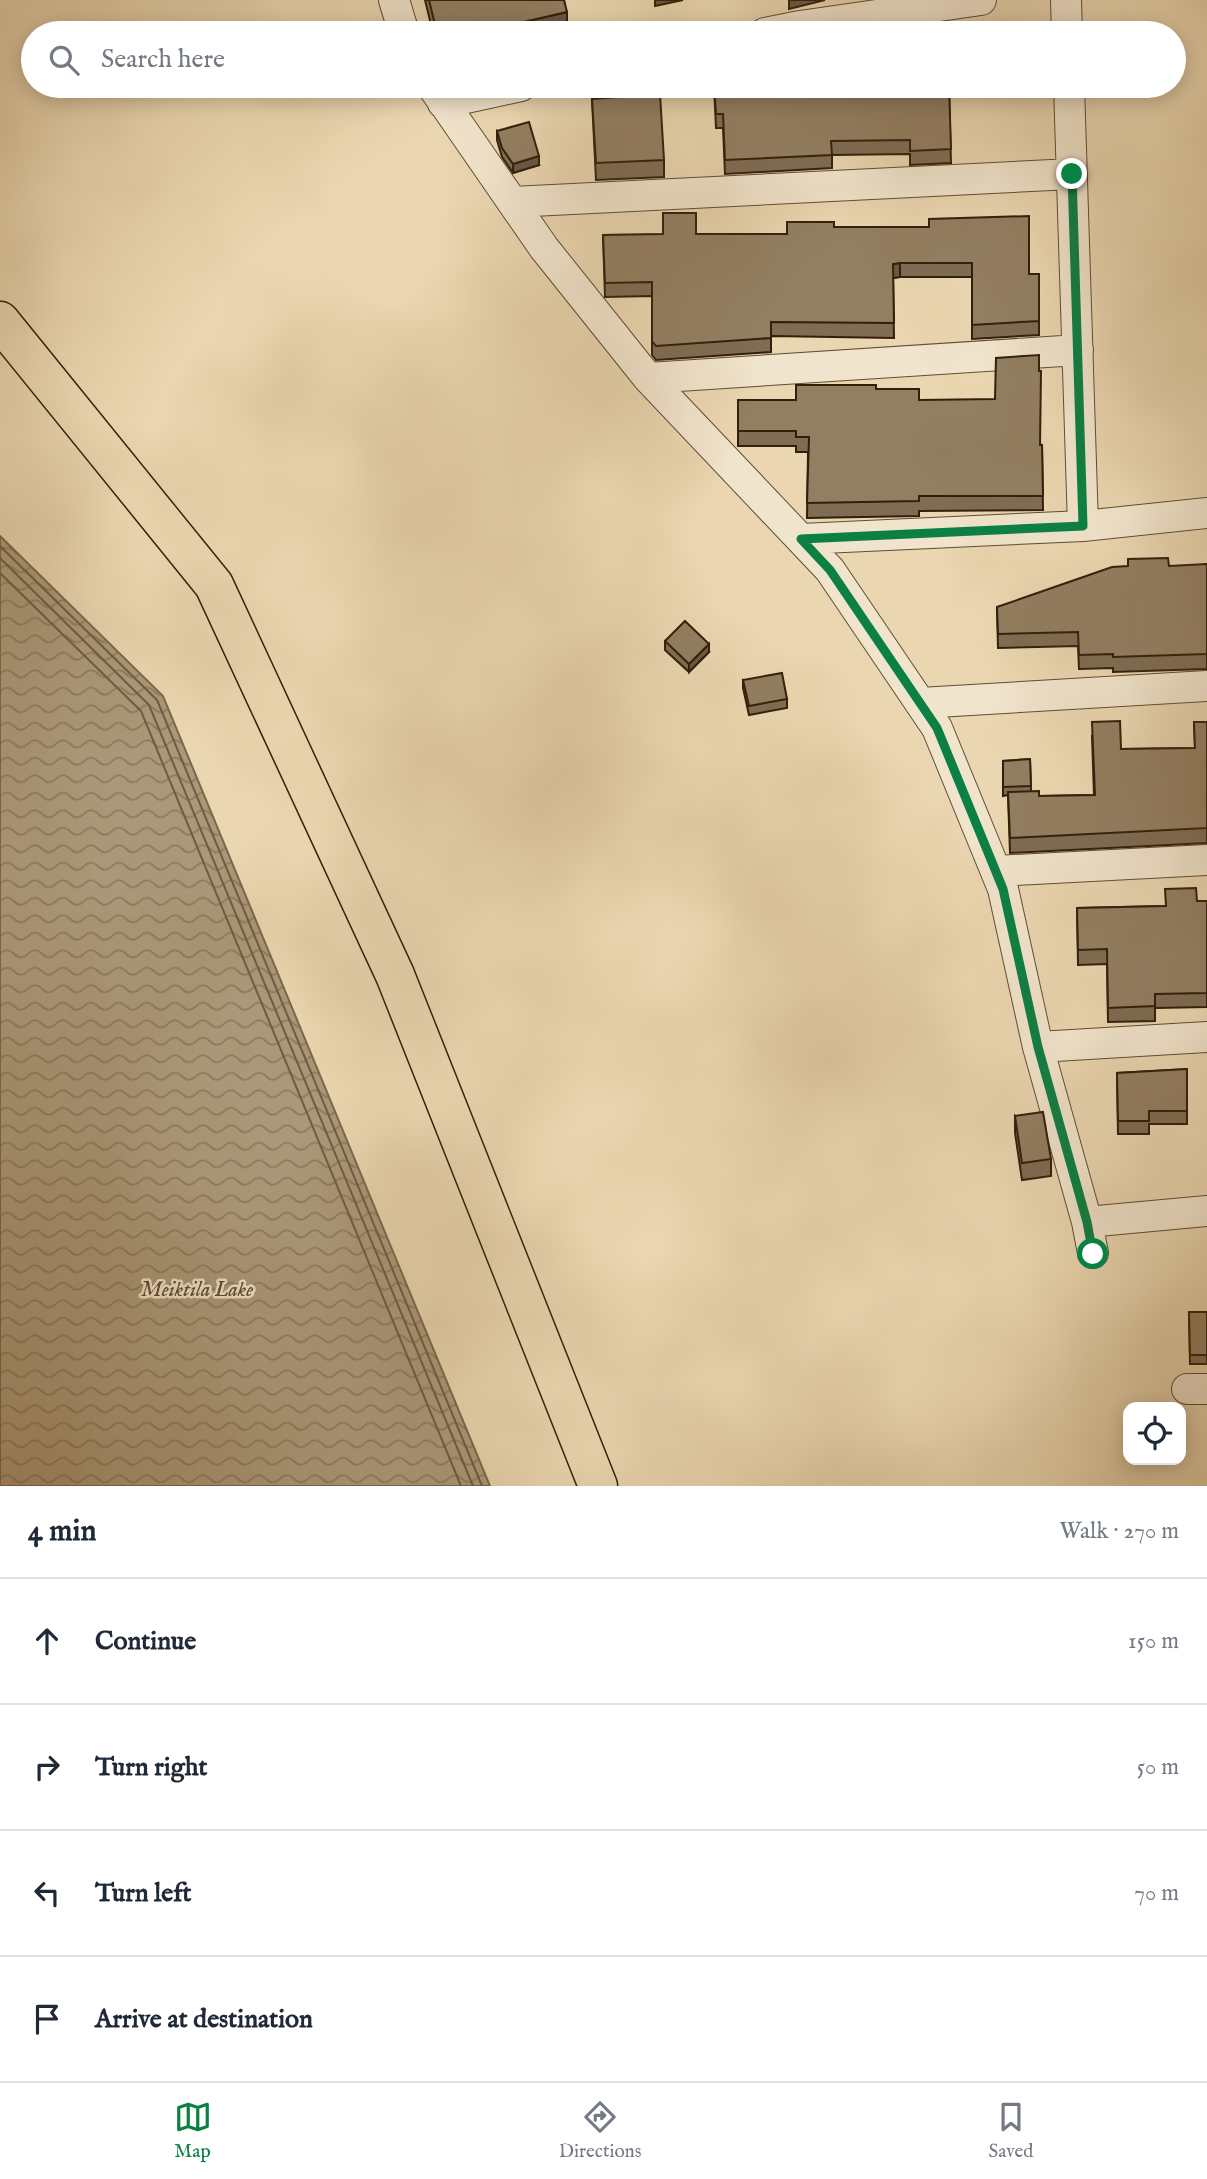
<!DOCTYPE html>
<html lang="en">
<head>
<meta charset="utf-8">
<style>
	:root { --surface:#fff; --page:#f6f6f7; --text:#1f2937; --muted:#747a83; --line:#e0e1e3; --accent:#0b8043 }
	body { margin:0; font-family:"IM FELL English",serif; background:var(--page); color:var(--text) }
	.controls { position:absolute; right:21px; bottom:21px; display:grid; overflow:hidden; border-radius:14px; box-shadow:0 4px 18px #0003 }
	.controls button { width:63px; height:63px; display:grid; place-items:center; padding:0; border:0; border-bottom:2px solid var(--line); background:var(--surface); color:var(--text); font:35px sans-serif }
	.stop { position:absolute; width:21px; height:21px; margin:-16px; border:5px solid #0b8043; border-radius:50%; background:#fff }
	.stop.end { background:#0b8043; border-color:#fff; box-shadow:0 2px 7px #0008 }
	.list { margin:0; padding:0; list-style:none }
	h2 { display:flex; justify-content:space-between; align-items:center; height:91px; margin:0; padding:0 28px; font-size:30px }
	h2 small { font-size:23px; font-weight:400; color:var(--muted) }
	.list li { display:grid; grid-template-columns:46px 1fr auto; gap:21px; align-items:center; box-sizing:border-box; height:126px; padding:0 28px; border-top:2px solid var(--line) }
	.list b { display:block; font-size:26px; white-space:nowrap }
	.list em { font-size:23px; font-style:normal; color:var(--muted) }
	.icon { flex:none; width:38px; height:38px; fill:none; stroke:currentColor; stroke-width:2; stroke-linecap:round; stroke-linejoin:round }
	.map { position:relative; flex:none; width:1207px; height:1486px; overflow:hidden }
	.search { position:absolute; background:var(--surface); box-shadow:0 4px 18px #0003; left:21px; right:21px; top:21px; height:77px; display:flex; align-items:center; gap:18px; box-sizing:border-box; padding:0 24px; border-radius:38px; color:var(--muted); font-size:26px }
	.sheet { height:595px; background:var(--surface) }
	nav { display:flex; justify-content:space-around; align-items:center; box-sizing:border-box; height:98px; border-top:2px solid var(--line); background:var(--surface); font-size:19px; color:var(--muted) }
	nav a { display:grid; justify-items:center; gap:4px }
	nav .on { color:var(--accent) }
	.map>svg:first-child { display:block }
	.water { fill:url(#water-waves); stroke:#7b684c; stroke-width:2 }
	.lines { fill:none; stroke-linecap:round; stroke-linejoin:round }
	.shore { stroke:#6e5c42; stroke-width:2 }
	.street-casing { stroke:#604d34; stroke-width:32 }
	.primary-casing { stroke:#321f0b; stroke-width:41 }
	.street { stroke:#f1e4cc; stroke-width:30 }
	.primary { stroke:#ead6b0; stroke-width:38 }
	.wall { fill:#7e6c53; stroke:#321f0b; stroke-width:2 }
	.shaded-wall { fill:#665844; stroke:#321f0b; stroke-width:2 }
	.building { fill:#927e61; stroke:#321f0b; stroke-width:2 }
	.route { stroke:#0b8043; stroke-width:9 }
	.labels { text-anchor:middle; stroke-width:5; stroke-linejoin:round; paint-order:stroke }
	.water-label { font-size:21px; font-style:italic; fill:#5c4931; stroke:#f1e4cc }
</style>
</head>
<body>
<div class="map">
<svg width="1207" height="1486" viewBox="0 0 1207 1486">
	<defs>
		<pattern id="water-waves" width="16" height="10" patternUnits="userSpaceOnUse" patternTransform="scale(1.75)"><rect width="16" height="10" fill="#ab9878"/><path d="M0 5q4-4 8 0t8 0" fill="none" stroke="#8c7b61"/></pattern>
	</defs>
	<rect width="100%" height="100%" fill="#ead6b0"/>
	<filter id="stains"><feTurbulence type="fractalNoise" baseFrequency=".00286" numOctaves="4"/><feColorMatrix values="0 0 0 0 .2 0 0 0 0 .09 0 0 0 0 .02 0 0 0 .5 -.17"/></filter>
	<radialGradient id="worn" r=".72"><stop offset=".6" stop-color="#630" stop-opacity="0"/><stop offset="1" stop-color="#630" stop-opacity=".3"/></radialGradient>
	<path class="water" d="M 0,536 L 163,696 L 490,1486 L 0,1486 Z"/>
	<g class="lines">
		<path class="shore" d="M 0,546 L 157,700 L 482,1486
			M 0,558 L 149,705 L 473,1486
			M 0,573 L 141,711 L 461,1486"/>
		<g class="street-casing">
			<path id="street" d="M 394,0 L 404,33
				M 1066,0 L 1067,33
				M 765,33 L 800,26 L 981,0
				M 432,86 L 544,248 L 648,378 L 830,570 L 937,728 L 1003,889 L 1038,1047 L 1087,1222 L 1093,1253
				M 1069,86 L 1083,526
				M 443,103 L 521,86
				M 512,202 L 1072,174
				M 648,378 L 1078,350
				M 801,539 L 1083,526 L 1207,513
				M 920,703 L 1207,686
				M 996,871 L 1207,860
				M 1038,1047 L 1207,1037
				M 1087,1222 L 1207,1211
				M 1187,1389 L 1207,1389"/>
		</g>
		<g class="primary-casing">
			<path id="primary" d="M 0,321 L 214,585 L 395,975 L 598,1486"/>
		</g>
		<use href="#street" class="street"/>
		<use href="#primary" class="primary"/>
	</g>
	<path class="wall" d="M 425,0 L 564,0 L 567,29 L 547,33 L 433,33 Z
		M 714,86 L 949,86 L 951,163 L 910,165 L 910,154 L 832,155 L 832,168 L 725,174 L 723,128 L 716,128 Z
		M 592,99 L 664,160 L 664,177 L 596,180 Z
		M 497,131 L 539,165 L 513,173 L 502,157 L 497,140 Z
		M 834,227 L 1029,274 L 1039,274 L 1039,335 L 972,339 L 972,277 L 900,277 L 893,278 L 894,338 L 771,336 L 771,352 L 656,360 L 652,355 L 652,296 L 605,297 L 603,235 L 787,234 Z
		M 876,389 L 919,400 L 1042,445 L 1043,510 L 919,511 L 919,516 L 807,518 L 808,452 L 796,452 L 796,446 L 738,446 L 738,400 L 796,400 Z
		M 1207,564 L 1207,669 L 1113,672 L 1113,668 L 1079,669 L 1078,646 L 998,648 L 997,607 Z
		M 665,641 L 709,652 L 689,672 L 665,650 Z
		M 743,680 L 787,699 L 787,708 L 749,715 L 743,688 Z
		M 1194,722 L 1207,722 L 1207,843 L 1010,853 L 1008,795 L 1003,796 L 1003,761 L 1030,759 L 1031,791 L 1039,796 L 1094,795 L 1092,736 L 1121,749 L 1195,748 Z
		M 1197,901 L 1207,901 L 1207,1007 L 1155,1008 L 1155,1021 L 1108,1022 L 1107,964 L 1078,965 L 1077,908 L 1165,906 Z
		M 1187,1069 L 1187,1124 L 1149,1124 L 1149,1134 L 1118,1134 L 1117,1073 Z
		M 1015,1116 L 1051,1159 L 1051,1176 L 1022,1180 L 1015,1133 Z
		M 1189,1312 L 1207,1312 L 1207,1364 L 1190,1364 Z"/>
	<path class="shaded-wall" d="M 655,0 L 683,0 L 655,6 Z
		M 789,0 L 825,0 L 789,9 Z
		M 567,12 L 567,29 L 547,33 L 501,33 L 501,27 Z
		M 500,24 L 500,33 L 461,33 Z
		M 539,156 L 539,165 L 513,173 L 513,164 Z
		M 900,263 L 900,277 L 893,278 L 893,264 Z
		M 709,644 L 709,652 L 689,672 L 689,664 Z"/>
	<path class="building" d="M 429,0 L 564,0 L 567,12 L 501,27 L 500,24 L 461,33 L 437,33 Z
		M 714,86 L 949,86 L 951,149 L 910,151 L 910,140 L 831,141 L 832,155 L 725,160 L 723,114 L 716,114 Z
		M 660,94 L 664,160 L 596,163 L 592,99 Z
		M 529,122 L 539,156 L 513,164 L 502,148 L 497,131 Z
		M 663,213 L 696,213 L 696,234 L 787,234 L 787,222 L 834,222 L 834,227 L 929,227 L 929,219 L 1029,216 L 1029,274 L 1039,274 L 1039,321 L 972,325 L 972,263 L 900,263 L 893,264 L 894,323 L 771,322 L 771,338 L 656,346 L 652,341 L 652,282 L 605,283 L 603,235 L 663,234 Z
		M 1039,355 L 1039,371 L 1041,371 L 1040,445 L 1042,445 L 1043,496 L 919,496 L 919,501 L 807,503 L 809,437 L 796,437 L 796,431 L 738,431 L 738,400 L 796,400 L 796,385 L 876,385 L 876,389 L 919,389 L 919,400 L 995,399 L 996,358 Z
		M 1168,558 L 1169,566 L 1207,564 L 1207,654 L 1113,657 L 1113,654 L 1079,655 L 1078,632 L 998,634 L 997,607 L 1112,567 L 1128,566 L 1128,559 Z
		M 685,621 L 709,644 L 689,664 L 665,641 Z
		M 782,673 L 787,699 L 749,706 L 743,680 Z
		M 1120,721 L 1121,749 L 1195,748 L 1194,722 L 1207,722 L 1207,828 L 1010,838 L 1008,792 L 1039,791 L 1039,796 L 1095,795 L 1092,722 Z
		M 1030,759 L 1031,786 L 1003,787 L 1003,761 Z
		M 1196,888 L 1197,901 L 1207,901 L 1207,993 L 1155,994 L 1155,1006 L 1108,1008 L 1107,949 L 1078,950 L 1077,908 L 1166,906 L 1165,889 Z
		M 1187,1069 L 1187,1111 L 1149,1111 L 1149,1121 L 1118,1121 L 1117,1073 Z
		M 1043,1112 L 1051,1159 L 1022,1163 L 1015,1116 Z
		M 1189,1312 L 1207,1312 L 1207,1355 L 1190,1355 Z"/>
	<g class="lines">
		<path class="route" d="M 1072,174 L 1083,526 L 801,539 L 830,570 L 937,728 L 1003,889 L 1038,1047 L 1087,1222 L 1093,1254"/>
	</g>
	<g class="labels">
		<g class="water-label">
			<text x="197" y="1296">Meiktila Lake</text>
		</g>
	</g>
	<rect width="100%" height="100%" filter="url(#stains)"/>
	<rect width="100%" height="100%" fill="url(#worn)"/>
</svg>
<div class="controls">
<button><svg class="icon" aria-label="locate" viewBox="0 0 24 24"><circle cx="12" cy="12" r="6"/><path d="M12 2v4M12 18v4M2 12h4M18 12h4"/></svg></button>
</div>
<div class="stop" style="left:1093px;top:1254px"></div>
<div class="stop end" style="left:1072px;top:174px"></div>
<div class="search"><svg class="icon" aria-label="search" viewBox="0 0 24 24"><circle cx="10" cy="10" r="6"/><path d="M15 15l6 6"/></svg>Search here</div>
</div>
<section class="sheet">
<h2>4 min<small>Walk · 270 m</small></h2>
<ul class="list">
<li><svg class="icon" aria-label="ahead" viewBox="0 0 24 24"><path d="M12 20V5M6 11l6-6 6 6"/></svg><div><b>Continue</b></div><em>150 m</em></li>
<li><svg class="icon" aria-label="right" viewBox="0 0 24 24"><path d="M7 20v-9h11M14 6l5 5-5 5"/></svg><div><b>Turn right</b></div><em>50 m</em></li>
<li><svg class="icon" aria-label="left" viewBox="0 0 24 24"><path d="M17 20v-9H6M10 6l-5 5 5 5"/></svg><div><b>Turn left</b></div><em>70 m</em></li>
<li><svg class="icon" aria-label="arrive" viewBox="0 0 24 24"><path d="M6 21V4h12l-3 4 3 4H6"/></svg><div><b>Arrive at destination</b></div></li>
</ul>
</section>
<nav>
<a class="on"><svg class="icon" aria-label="map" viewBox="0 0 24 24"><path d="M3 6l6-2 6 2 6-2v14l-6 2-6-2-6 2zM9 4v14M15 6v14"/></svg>Map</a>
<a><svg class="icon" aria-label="directions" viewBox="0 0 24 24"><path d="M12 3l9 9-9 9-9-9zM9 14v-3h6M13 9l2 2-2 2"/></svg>Directions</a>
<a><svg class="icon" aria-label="saved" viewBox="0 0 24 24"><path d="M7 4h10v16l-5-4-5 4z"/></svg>Saved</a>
</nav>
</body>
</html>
